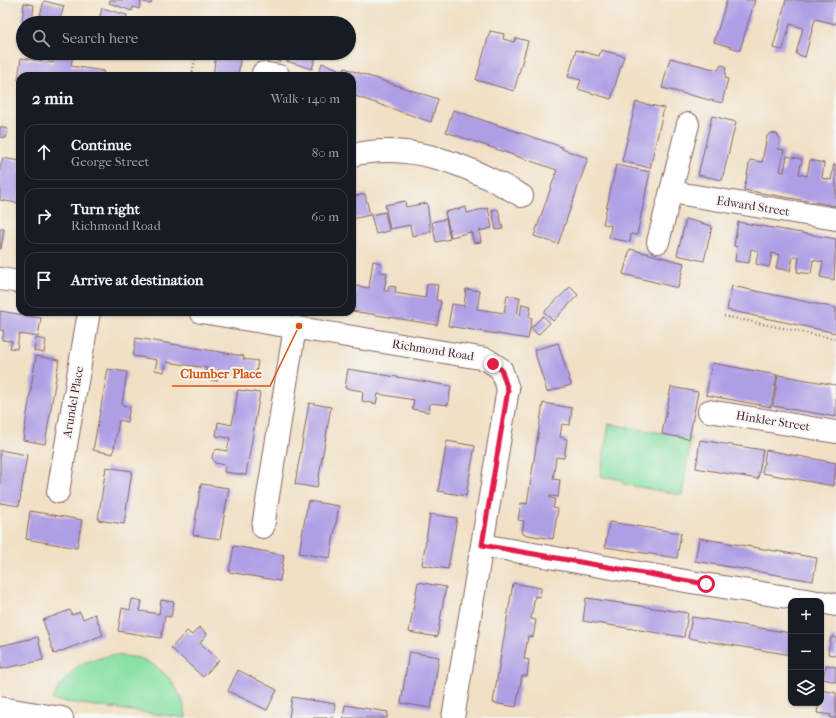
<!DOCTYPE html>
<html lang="en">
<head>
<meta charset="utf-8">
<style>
	:root { --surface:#171b24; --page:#20242c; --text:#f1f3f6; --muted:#9ea1a6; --line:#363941 }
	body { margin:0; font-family:"IM FELL French Canon",serif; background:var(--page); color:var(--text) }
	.controls { position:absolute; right:12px; bottom:12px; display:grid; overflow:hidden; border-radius:8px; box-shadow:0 1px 3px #0004 }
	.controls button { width:36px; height:36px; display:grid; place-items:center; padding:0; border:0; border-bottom:1px solid var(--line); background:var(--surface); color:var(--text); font:20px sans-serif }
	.stop { position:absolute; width:12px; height:12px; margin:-9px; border:3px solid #e11d48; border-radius:50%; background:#fff }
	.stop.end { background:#e11d48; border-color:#fff; box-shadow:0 1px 4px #0008 }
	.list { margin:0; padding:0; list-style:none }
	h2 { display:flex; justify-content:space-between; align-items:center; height:52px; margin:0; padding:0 16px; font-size:17px }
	h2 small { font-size:13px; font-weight:400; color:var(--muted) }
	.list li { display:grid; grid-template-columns:26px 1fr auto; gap:12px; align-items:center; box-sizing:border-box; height:56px; margin:0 8px 8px; padding:0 8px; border:1px solid var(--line); border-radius:12px }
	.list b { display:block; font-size:15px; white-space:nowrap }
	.list p { margin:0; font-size:13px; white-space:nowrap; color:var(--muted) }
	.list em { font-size:13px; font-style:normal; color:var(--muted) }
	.icon { flex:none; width:22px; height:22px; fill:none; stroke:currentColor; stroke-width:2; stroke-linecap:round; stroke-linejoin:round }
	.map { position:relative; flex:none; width:836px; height:718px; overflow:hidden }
	.search { position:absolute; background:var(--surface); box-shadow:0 1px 3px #0004; left:16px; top:16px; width:340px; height:44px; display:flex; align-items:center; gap:10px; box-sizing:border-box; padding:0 14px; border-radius:22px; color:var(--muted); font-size:15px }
	.panel { position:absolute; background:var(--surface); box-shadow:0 1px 3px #0004; left:16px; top:72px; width:340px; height:244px; border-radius:12px }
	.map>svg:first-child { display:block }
	.green { fill:#8ae1a5; stroke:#6a8068 }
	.building { fill:#ae9fe5 }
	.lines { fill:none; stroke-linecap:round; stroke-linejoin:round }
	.minor-casing { stroke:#846361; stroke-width:24 }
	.path { stroke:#846361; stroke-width:2.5; stroke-dasharray:1 3; stroke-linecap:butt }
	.minor { stroke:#fff; stroke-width:22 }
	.route { stroke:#e11d48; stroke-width:5 }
	.labels { text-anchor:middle; stroke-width:4; stroke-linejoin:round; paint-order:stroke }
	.street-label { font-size:12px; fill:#4a1f2b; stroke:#f6f6f2 }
	.leader { fill:none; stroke:#d8530f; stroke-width:1.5 }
	.callout-dot { fill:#d8530f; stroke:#f6f6f2; stroke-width:1.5 }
	.callout-label { font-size:13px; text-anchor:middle; font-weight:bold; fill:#d8530f; stroke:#f6f6f2; stroke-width:4; stroke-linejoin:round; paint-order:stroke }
</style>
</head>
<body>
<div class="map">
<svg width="836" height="718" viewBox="0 0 836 718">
	<rect width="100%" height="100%" fill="#f6f6f2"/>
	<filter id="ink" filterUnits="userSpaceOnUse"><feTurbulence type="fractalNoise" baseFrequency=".025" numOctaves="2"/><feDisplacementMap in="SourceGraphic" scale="8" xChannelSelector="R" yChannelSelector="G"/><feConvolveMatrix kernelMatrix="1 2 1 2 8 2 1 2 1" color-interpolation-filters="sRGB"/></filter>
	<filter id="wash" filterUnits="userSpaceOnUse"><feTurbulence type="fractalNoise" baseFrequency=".012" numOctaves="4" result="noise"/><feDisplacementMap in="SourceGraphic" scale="16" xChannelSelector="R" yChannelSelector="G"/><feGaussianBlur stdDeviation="0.9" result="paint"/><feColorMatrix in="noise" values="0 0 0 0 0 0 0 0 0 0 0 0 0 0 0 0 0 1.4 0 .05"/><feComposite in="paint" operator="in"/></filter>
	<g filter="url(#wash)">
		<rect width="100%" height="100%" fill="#f0e0c4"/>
		<path class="green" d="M 609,424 L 691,438 L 682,495 L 623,484 L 623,480 L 600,476 Z
			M 111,655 C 121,656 133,656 142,659 C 166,669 184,692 186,718 L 52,700 L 61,684 L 80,664 Z"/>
		<g id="blocks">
			<path class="building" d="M 110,0 L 152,0 L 151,4 L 141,1 L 139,9 L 133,7 L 132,11 L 109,3 Z
				M 727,0 L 755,0 L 740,50 L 714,42 Z
				M 786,0 L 836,0 L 836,24 L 815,19 L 805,57 L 796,54 L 803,28 L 790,24 L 783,50 L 773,48 Z
				M 44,1 L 64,6 L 59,23 L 39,19 Z
				M 24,3 L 34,5 L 32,23 L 22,21 Z
				M 102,8 L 127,15 L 125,23 L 95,23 L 95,20 L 99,21 Z
				M 490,31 L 504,34 L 503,39 L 514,42 L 516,38 L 528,41 L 514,91 L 476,80 Z
				M 576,50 L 599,56 L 601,50 L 624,56 L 611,99 L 578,89 L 581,80 L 568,77 Z
				M 43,53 L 50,53 L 49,62 L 53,63 L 54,53 L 73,55 L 71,66 L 104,71 L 103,76 L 20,76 L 20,80 L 18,80 L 21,58 L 42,61 Z
				M 216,53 L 241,53 L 238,76 L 213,76 Z
				M 252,53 L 317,53 L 312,69 L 286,61 L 286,58 L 281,56 L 280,62 Z
				M 670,58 L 718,70 L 721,65 L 726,66 L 725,78 L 728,79 L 722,103 L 662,88 Z
				M 322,63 L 344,71 L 344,68 L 438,99 L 431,122 L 352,95 L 352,76 L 318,76 Z
				M 636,102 L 664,108 L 650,168 L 622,161 Z
				M 453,110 L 562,147 L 562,149 L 588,158 L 558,244 L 534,236 L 557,170 L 446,132 Z
				M 712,116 L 736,122 L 722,180 L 698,175 Z
				M 0,127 L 8,129 L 6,138 L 0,137 Z
				M 771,133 L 777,134 L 780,139 L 778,149 L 784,150 L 780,171 L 784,172 L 787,156 L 802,159 L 799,174 L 807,176 L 810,160 L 824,163 L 822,178 L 831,180 L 834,164 L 836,165 L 836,206 L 744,190 L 750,160 L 762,162 L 767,136 Z
				M 3,158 L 20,161 L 20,189 L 17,203 L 0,200 L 0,168 Z
				M 616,165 L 650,172 L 637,235 L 631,234 L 630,242 L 609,238 L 611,225 L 603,224 Z
				M 365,194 L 370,215 L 352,219 L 352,197 Z
				M 405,201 L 406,207 L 427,203 L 431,232 L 412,236 L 410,225 L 390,229 L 385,205 Z
				M 466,207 L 467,213 L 488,208 L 492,228 L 479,231 L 481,242 L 474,243 L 471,232 L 451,237 L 445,212 Z
				M 498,209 L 503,229 L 496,230 L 492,210 Z
				M 385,212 L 389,231 L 376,234 L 371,215 Z
				M 446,219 L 450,239 L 436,242 L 432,222 Z
				M 686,219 L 712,226 L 704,261 L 677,255 Z
				M 738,222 L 836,239 L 834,280 L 820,277 L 823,262 L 817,261 L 813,260 L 811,274 L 797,272 L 799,258 L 796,257 L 793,257 L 790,271 L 776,268 L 779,255 L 775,254 L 772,253 L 769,267 L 756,264 L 758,251 L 751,249 L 749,263 L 735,261 L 737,247 L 734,246 Z
				M 0,229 L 4,229 L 1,249 L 0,249 Z
				M 630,249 L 684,263 L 678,288 L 623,274 Z
				M 373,261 L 381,263 L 380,272 L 387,273 L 384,291 L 388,291 L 389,286 L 396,287 L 395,293 L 425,298 L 427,284 L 438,285 L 436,300 L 441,301 L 437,325 L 352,311 L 357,286 L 369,288 Z
				M 732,286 L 836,308 L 836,333 L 727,310 Z
				M 570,287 L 578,295 L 553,321 L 544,312 Z
				M 466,289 L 480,291 L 477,309 L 504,313 L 507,295 L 520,297 L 517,315 L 520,316 L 522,304 L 531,306 L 529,317 L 532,318 L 528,339 L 448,326 L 452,304 L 464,306 Z
				M 0,311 L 41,318 L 38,337 L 19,334 L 17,349 L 10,348 L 12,341 L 2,340 L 4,331 L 0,330 Z
				M 543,316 L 550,323 L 538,335 L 531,328 Z
				M 36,338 L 46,340 L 44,353 L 34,351 Z
				M 136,338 L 244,356 L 243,359 L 258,361 L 256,372 L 241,370 L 240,374 L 218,370 L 217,381 L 205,379 L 207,368 L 166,362 L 164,372 L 155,370 L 157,360 L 133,356 Z
				M 558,343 L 571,385 L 547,392 L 534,350 Z
				M 36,356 L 59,360 L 45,444 L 23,440 Z
				M 712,363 L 777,375 L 771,407 L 706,395 Z
				M 108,369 L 127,372 L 122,405 L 130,407 L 127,422 L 119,420 L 113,454 L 93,450 Z
				M 348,369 L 451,386 L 448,405 L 430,403 L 429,412 L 412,409 L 414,400 L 378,394 L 376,404 L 362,401 L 363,391 L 345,388 Z
				M 778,375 L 836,385 L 836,417 L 773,406 Z
				M 671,387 L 698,392 L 689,439 L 662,434 Z
				M 238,390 L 260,393 L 246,475 L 224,472 L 225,465 L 215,463 L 212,458 L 213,453 L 217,449 L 227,451 L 230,438 L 216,436 L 218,422 L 232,425 Z
				M 309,403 L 331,407 L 317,488 L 295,484 Z
				M 543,403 L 572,408 L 570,425 L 562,424 L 560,437 L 567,439 L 564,458 L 556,457 L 553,479 L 560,480 L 558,497 L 550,496 L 550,498 L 555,499 L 553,508 L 558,509 L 553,539 L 522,534 L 524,521 L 518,520 L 521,503 L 527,504 Z
				M 700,440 L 763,450 L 758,479 L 696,468 Z
				M 447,441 L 475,446 L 466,496 L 438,491 Z
				M 0,450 L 27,455 L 19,506 L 0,503 Z
				M 766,450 L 836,463 L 834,486 L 762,473 Z
				M 106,467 L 132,471 L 124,524 L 98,520 Z
				M 201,484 L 229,488 L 220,539 L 193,535 Z
				M 308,501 L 339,506 L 330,558 L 299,553 Z
				M 30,511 L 82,520 L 77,548 L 26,539 Z
				M 430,514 L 457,518 L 448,569 L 422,565 Z
				M 609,522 L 681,533 L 677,558 L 605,547 Z
				M 699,538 L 817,558 L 813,581 L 695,561 Z
				M 234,546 L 284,555 L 280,581 L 229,572 Z
				M 418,582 L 446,587 L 437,637 L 409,632 Z
				M 513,583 L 541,588 L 540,597 L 535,596 L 531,619 L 536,620 L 533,637 L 528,636 L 524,659 L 529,660 L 527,676 L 522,676 L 516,707 L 493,703 Z
				M 586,598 L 688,613 L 684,637 L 583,621 Z
				M 132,599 L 142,601 L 140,611 L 159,614 L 161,600 L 174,602 L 171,617 L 165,616 L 161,638 L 118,631 L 122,608 L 130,610 Z
				M 70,610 L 72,615 L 80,612 L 83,619 L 95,614 L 103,635 L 54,654 L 43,620 Z
				M 692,617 L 791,633 L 791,655 L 688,638 Z
				M 199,627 L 207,634 L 200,643 L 219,660 L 203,677 L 171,648 L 187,631 L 192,635 Z
				M 38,637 L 43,660 L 1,669 L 0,646 Z
				M 831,637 L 836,637 L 836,656 L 828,654 Z
				M 409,652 L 439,657 L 431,708 L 401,703 Z
				M 826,665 L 836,667 L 836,682 L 823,679 Z
				M 238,670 L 277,690 L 267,710 L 228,691 Z
				M 821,690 L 836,693 L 836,718 L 830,718 L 831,715 L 817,713 L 819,703 L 821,703 Z
				M 292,697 L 335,704 L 333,718 L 289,718 Z
				M 345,705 L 388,712 L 387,718 L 343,718 Z"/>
		</g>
	</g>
	<g filter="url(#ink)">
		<use href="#blocks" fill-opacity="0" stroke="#846361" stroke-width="1"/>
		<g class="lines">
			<g class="minor-casing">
				<path id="minor" d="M 263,73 L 279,76
					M 352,155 C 413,141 470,166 522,196
					M 671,192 L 836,219
					M 658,242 L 688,124
					M 0,279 L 20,282
					M 201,312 L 486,359 L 501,369 L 508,389 L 453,718
					M 709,411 L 836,432
					M 58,492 L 89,312
					M 263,527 L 295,327
					M 482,545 L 691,582 L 813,601
					M 821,602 L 836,605
					M 0,708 L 62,718"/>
			</g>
			<path class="path" d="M 246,60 L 247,53
				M 192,76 L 196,53
				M 724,316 L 836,339"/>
			<use href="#minor" class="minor"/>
		</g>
	</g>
	<g class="lines" filter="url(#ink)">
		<path class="route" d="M 493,364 L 501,369 L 508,390 L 482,545 L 706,584"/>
	</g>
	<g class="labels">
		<g class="street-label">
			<text transform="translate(753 206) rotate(9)" y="4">Edward Street</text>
			<text transform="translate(433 350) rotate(9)" y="4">Richmond Road</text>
			<text transform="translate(73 402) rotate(-80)" y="4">Arundel Place</text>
			<text transform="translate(773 421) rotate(9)" y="4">Hinkler Street</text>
		</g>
	</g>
	<path class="leader" d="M299 326L270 386H172"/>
	<circle class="callout-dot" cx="299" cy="326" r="4"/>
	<g class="callout-label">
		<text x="221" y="378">Clumber Place</text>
	</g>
</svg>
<div class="controls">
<button>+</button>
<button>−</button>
<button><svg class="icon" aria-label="layers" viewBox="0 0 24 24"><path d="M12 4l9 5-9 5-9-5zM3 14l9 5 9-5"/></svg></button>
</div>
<div class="stop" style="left:706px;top:584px"></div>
<div class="stop end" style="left:493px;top:364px"></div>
<div class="search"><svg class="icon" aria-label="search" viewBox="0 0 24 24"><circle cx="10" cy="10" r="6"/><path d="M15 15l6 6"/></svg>Search here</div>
<section class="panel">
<h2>2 min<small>Walk · 140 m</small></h2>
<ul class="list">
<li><svg class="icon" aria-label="ahead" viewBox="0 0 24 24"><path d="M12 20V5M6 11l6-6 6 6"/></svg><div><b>Continue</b><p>George Street</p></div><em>80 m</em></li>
<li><svg class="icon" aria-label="right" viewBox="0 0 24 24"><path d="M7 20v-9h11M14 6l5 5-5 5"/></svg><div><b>Turn right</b><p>Richmond Road</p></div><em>60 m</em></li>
<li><svg class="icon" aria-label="arrive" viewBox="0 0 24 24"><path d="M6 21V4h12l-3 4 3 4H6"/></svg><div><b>Arrive at destination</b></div></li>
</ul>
</section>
</div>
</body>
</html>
